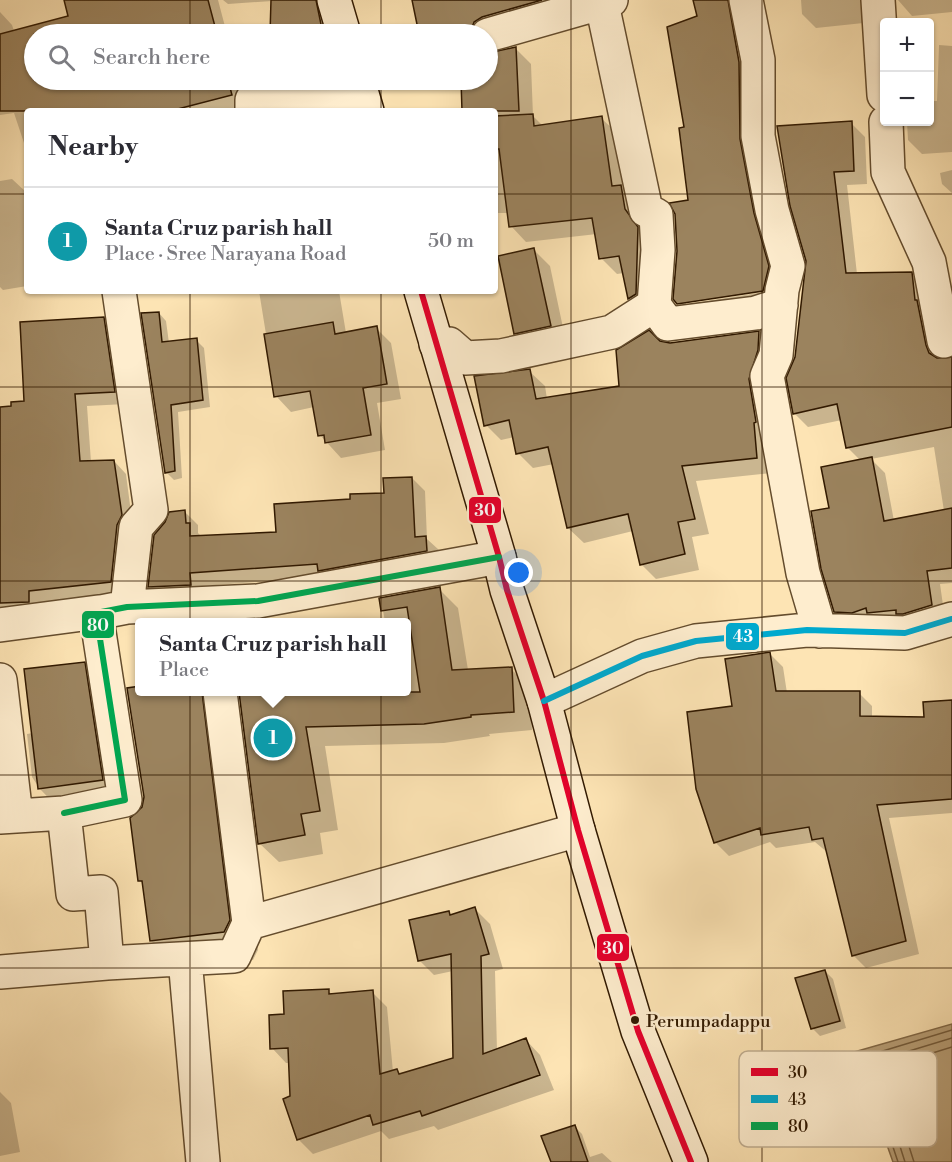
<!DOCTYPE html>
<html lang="en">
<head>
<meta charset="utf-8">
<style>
	:root { --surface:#fff; --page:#f7f7f7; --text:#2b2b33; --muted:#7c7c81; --line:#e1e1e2; --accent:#111827 }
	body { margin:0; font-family:"Libre Bodoni",serif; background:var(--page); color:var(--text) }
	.controls { position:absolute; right:18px; top:18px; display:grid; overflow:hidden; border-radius:6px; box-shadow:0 2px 4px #0004 }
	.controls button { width:54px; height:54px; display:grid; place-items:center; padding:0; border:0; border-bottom:2px solid var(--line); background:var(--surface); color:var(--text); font:30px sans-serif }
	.you { position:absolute; left:519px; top:573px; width:21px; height:21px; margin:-15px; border:4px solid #fff; border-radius:50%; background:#1a73e8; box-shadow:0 0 0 9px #1a73e833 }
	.badge { display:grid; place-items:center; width:39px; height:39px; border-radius:50%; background:var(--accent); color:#fff; font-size:20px; font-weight:700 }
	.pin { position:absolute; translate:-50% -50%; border:3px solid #fff; box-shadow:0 2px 6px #0006 }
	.popup { position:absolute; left:135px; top:618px; width:276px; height:78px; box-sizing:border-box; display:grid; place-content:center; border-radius:6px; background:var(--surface); filter:drop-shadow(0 2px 4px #0005); font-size:20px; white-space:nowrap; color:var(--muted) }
	.popup b { font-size:22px; color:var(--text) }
	.popup::after { content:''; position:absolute; left:50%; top:100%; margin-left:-12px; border:12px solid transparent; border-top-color:var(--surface) }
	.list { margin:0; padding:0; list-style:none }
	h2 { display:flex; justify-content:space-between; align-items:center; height:78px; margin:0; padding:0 24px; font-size:26px }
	h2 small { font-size:20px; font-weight:400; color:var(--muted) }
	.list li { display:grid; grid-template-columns:39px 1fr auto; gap:18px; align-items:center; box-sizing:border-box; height:108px; padding:0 24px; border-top:2px solid var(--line) }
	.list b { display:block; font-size:22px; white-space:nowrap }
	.list p { margin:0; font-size:20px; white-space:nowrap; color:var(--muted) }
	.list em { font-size:20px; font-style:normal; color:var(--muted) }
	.icon { flex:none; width:33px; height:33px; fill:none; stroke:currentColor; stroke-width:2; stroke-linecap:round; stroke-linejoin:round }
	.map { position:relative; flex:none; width:952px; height:1162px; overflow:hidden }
	.search { position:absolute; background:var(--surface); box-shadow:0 2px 4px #0004; left:24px; top:24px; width:474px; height:66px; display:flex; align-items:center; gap:15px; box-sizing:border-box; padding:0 21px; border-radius:33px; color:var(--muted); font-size:22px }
	.panel { position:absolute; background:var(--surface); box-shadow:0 2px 4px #0004; left:24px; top:108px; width:474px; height:186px; border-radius:6px }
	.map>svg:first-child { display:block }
	.water { fill:#b89f77; stroke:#826947; stroke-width:1.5 }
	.shadow { fill:#0003; fill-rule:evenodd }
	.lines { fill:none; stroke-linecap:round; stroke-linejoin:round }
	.shore { stroke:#745c3c; stroke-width:1.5 }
	.building { fill:#9b835e; stroke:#311900; stroke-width:1.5 }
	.minor-casing { stroke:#644c2d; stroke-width:36 }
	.secondary-casing { stroke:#311900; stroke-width:36 }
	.minor { stroke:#feedce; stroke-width:33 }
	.secondary { stroke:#feedce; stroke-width:33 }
	.bus-1-casing { stroke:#feedce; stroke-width:10 }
	.bus-2-casing { stroke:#feedce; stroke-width:10 }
	.bus-3-casing { stroke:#feedce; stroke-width:10 }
	.bus-1 { stroke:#e4002b; stroke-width:6 }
	.bus-2 { stroke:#00a9ce; stroke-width:6 }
	.bus-3 { stroke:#00a651; stroke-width:6 }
	.grid { fill:none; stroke:#311900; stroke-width:1.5; stroke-opacity:0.55 }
	.bus-dot { fill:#311900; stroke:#feedce; stroke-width:2 }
	.labels { text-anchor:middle; stroke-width:5; stroke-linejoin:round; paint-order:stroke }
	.bus-label { font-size:18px; fill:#311900; stroke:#feedce; text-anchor:start }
	.key { fill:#feedce; stroke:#c0ad90; stroke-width:1.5 }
	.key-label { font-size:16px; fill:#311900 }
	.line-badge { stroke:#feedce; stroke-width:2 }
	.badge-label { font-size:16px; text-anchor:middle; font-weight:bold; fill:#fff }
</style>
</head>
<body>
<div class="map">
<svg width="952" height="1162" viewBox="0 0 952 1162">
	<rect width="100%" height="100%" fill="#fde4b4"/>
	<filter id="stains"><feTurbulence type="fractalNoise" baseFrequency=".00333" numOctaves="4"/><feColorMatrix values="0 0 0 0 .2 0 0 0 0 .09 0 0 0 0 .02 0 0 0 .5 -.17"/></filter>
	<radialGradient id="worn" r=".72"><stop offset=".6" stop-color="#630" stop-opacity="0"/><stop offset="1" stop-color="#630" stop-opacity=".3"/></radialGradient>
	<path class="water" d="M 952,1024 L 952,1162 L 893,1162 L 854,1052 Z"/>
	<path class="shadow" d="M 65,0 L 218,0 L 227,34 L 34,34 L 34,80 L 238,80 L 246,110 L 27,111 L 27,152 L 14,113 L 0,115 L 0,12 L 12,25 L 14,31 L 69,17 Z
		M 223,0 L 279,0 L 315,2 L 331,18 L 335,34 L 271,34 L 272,1 L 228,4 Z
		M 413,0 L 601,0 L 488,34 L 421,34 Z
		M 694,0 L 745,0 L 781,280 L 775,303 L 691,316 L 678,303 L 690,201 L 686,129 L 698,17 ZM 770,288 L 771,291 L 686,304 L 686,301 Z
		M 801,0 L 880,0 L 873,22 L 816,28 L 802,14 Z
		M 898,0 L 952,0 L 952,12 L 912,16 Z
		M 939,45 L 952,46 L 952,152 L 922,154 L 908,140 L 907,122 L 930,122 L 930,101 L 937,101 Z
		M 515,48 L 531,64 L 533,116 L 543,126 L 601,118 L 617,133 L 636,202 L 640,227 L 653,244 L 645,314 L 629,299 L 624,273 L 617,274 L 601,258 L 597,234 L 526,242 L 511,226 L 509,213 L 495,213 L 495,111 L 464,111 L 462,80 L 488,80 L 488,54 Z
		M 270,80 L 337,80 L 337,88 L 285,96 Z
		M 851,123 L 865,137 L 867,184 L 847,185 L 857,274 L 911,273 L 925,287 L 939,360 L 952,359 L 952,583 L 940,584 L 945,619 L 849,625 L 835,611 L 830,509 L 861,461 L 847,447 L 842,420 L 808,427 L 794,413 L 796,357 L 808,261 L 792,205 ZM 934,447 L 944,511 L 894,521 L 885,473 L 871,459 Z
		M 952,170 L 952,193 L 942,184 L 940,173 Z
		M 12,179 L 26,192 L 27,200 L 27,286 L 3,290 L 0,287 L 0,181 Z
		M 534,250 L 550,266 L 566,342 L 531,349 L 515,333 Z
		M 259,291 L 339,291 L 346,333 L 376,328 L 391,343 L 401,399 L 377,403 L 385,450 L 341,458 L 320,435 L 314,407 L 291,412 L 276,396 Z
		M 159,313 L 166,321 L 169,343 L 196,340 L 204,348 L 210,407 L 178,412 L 182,478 L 174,480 L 166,472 Z
		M 103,318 L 116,331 L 126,404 L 87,406 L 91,462 L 114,461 L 126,474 L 133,528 L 123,594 L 7,614 L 0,607 L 0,408 L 26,403 Z
		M 759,333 L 774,348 L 772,473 L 696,481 L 709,534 L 692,537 L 699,570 L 656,579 L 641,564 L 633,531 L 584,543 L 568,528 L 554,464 L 533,468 L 518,453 L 514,437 L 501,440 L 486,425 L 529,371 L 545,386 L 547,399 L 621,387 L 659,342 L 670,344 Z
		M 412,478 L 425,491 L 427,539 L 439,550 L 440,564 L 325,577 L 203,586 L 203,598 L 163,600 L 150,587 L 185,512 L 198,525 L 198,533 L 202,537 L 278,533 L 351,500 L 386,494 Z
		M 439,589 L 458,608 L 468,670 L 511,669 L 530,688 L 532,730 L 489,734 L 490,736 L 444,743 L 325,746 L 338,830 L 320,833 L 323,854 L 279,862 L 259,843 L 240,692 L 406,692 L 406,622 L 385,622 L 381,599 Z
		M 770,654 L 783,667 L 787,693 L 859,693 L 872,706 L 872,731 L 952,751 L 952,813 L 889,818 L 919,954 L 866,968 L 853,955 L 828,853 L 815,842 L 776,848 L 770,842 L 729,856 L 716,843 L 698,789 L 733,707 Z
		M 84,664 L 113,693 L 131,808 L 68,818 L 40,789 L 32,777 L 27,734 L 33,733 Z
		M 140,692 L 220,692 L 230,724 L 258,950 L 253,960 L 180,969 L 151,941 L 144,885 L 140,880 L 145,797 Z
		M 475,909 L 490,924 L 503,969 L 495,971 L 497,1051 L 526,1040 L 540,1055 L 554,1090 L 438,1130 L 434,1126 L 389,1139 L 381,1131 L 313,1154 L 298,1139 L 290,1063 L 286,1063 L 272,1048 L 285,1016 L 328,991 L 333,995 L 372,992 L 387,1007 L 393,1072 L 397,1071 L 401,1075 L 455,1059 L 453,971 L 434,975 L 419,960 L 449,913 L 452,916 Z
		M 825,971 L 833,979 L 846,1028 L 820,1036 L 812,1028 Z
		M 0,1092 L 11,1103 L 20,1152 L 0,1156 Z
		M 574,1126 L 582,1134 L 590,1157 L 602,1153 L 612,1162 L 552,1162 Z"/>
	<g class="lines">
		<path class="shore" d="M 898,1162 L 863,1057 L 952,1030
			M 905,1162 L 873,1062 L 952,1038
			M 914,1162 L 884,1068 L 952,1047"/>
	</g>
	<path class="building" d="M 64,0 L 208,0 L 217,34 L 34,34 L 34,80 L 228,80 L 232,95 L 170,111 L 0,111 L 0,34 L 68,16 Z
		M 271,0 L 316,0 L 323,34 L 270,34 Z
		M 412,0 L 542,0 L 482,17 L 474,22 L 470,34 L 459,34 L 458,26 L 419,34 Z
		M 693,0 L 728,0 L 739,62 L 740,139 L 754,213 L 769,266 L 763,291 L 677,304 L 673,299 L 677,251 L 675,214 L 669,203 L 688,200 L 679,128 L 684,127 L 667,27 L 697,16 Z
		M 516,47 L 519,111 L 462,111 L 461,80 L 488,80 L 488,53 Z
		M 533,114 L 534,126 L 602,116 L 612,186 L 621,185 L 625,209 L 638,227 L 636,294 L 628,299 L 619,256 L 599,259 L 592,218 L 509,227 L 499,149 L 495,149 L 495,116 Z
		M 852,121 L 854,171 L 834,172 L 846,273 L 912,272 L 915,300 L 917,300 L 926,345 L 929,353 L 937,358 L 952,357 L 952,427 L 846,448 L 837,404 L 793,414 L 786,378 L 795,357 L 806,261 L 790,206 L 777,126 Z
		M 534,248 L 551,326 L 514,334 L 498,256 Z
		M 159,312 L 162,342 L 197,338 L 203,400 L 171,405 L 175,471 L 165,473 L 141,313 Z
		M 104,317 L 115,392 L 75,394 L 80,461 L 114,460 L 122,515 L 117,525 L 111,582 L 29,591 L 29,602 L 0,603 L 0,407 L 11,406 L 11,402 L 24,401 L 20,322 Z
		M 333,322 L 335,334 L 377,326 L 387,384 L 363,388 L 371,435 L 325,443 L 324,435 L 318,436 L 310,391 L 274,397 L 264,334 Z
		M 649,330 L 660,341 L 670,343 L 759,331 L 758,350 L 749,379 L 756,422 L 754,423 L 757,458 L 682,466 L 695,519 L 678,522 L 685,554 L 640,565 L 628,514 L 567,528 L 548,447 L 516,454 L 509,420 L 484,426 L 474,376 L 530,369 L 536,399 L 619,386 L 616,350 Z
		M 872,457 L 884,521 L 952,508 L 952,568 L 927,571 L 932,605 L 903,614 L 896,614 L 896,610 L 867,613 L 866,608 L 852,613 L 834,612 L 821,569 L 811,511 L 829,508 L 821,467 Z
		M 412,477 L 415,537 L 426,536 L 427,551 L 318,571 L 317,564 L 190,573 L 191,585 L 148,587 L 154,535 L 165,522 L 169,512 L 185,510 L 186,523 L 190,523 L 190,536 L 276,532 L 274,504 L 350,499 L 350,494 L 384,493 L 383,478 Z
		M 440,587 L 452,670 L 512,667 L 514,712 L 471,715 L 471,717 L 424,724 L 306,727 L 320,811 L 301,814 L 305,835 L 258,844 L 239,692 L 420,692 L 407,607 L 381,611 L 379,598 Z
		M 770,652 L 776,691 L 860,691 L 860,716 L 924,717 L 923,702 L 952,700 L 952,799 L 877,805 L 906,941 L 852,956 L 823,838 L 812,840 L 809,827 L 761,835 L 760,828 L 714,843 L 696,789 L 687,712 L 732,706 L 725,659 Z
		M 85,662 L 103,780 L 38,789 L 24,669 Z
		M 140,686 L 140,692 L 202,692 L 230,920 L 224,932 L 150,941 L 142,881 L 138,881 L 130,818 L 142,807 L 144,797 L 127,688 Z
		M 475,907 L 489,954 L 481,956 L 483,1054 L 526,1038 L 540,1075 L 422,1116 L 420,1111 L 373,1125 L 370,1115 L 297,1140 L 283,1099 L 290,1096 L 288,1048 L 270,1049 L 269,1015 L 284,1014 L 283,991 L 329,989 L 329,994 L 373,990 L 380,1074 L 397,1069 L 399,1074 L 453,1058 L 451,954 L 418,961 L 409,920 L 449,911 L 450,915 Z
		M 825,970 L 840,1021 L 811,1029 L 795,978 Z
		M 575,1125 L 588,1162 L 551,1162 L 541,1136 Z"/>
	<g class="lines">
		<g class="minor-casing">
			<path id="minor" d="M 746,0 L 758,60 L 758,136 L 772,210 L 788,266 L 782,290 L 776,355 L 767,376 L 803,573 L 820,631
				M 878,0 L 884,95
				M 488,35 L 611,0
				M 252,111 L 252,100 L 337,100 L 345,80
				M 886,122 L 888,172 L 929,262 L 944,341
				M 119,291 L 151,510 L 136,527 L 127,607
				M 654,305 L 668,324 L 756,313 L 781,305
				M 436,344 L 449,344 L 465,358 L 501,356 L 612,332 L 654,305 L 658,250 L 656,215 L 646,210 L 602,4
				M 0,625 L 98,612
				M 0,680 L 16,816
				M 220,692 L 249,923
				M 544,701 L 642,656 L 696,641 L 807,630 L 905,633 L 952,619
				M 64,813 L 125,800 L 96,613 L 127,607 L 258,601 L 499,557
				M 0,817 L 64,813 L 73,894 L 101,892 L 107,963 L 234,956 L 249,923 L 578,830
				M 185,959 L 203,1162
				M 0,972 L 107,963"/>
		</g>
		<g class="secondary-casing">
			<path id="secondary" d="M 334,0 L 344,34
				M 358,80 L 367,111
				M 421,291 L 499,557 L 507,590 L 544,701 L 578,830 L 638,1031 L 691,1162"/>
		</g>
		<use href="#minor" class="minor"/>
		<use href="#secondary" class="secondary"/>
		<g class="bus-1-casing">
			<path id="bus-1" d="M 421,291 L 499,557 L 507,590 L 544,701 L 578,830 L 638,1031 L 691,1162"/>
		</g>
		<g class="bus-2-casing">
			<path id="bus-2" d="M 544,701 L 642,656 L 696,641 L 807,630 L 905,633 L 951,619"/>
		</g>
		<g class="bus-3-casing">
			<path id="bus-3" d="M 64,813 L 125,800 L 96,613 L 127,607 L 258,601 L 499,557"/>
		</g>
		<use href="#bus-1" class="bus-1"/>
		<use href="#bus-2" class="bus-2"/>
		<use href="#bus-3" class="bus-3"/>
	</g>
	<path class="grid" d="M 190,0 L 190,34M 381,0 L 381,34M 571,0 L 571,1162M 762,0 L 762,1162M 190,80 L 190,111M 381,80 L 381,111M 0,194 L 27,194M 495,194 L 952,194M 190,291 L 190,1162M 381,291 L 381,1162M 0,387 L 952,387M 0,581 L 952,581M 0,775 L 952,775M 0,968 L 952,968"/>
	<circle class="bus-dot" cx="635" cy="1020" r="5"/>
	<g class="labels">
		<g class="bus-label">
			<text x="646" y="1027">Perumpadappu</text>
		</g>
	</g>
	<rect x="739" y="1051" width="198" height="96" rx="9" class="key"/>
	<rect x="751" y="1068" width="27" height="8" fill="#e4002b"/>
	<rect x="751" y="1095" width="27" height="8" fill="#00a9ce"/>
	<rect x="751" y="1122" width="27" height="8" fill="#00a651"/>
	<g class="key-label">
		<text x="788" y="1078">30</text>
		<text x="788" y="1105">43</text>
		<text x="788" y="1132">80</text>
	</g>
	<g class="line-badge">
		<rect x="468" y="496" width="34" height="28" rx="6" fill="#e4002b"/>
		<rect x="81" y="610" width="34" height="29" rx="6" fill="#00a651"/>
		<rect x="725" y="622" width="35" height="29" rx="6" fill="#00a9ce"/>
		<rect x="596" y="933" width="34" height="29" rx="6" fill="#e4002b"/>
	</g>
	<g class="badge-label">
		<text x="485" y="516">30</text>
		<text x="98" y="631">80</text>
		<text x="743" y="642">43</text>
		<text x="613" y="954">30</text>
	</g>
	<rect width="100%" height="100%" filter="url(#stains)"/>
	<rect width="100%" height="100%" fill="url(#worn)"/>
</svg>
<div class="controls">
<button>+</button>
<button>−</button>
</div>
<div class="you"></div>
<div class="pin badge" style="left:273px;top:738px;background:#0f9aa8">1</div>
<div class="popup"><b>Santa Cruz parish hall</b>Place</div>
<div class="search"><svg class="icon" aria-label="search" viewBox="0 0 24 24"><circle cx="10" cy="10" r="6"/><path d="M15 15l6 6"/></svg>Search here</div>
<section class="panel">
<h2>Nearby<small></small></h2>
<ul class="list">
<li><span class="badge" style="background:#0f9aa8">1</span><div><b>Santa Cruz parish hall</b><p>Place · Sree Narayana Road</p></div><em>50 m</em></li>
</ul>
</section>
</div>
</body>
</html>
